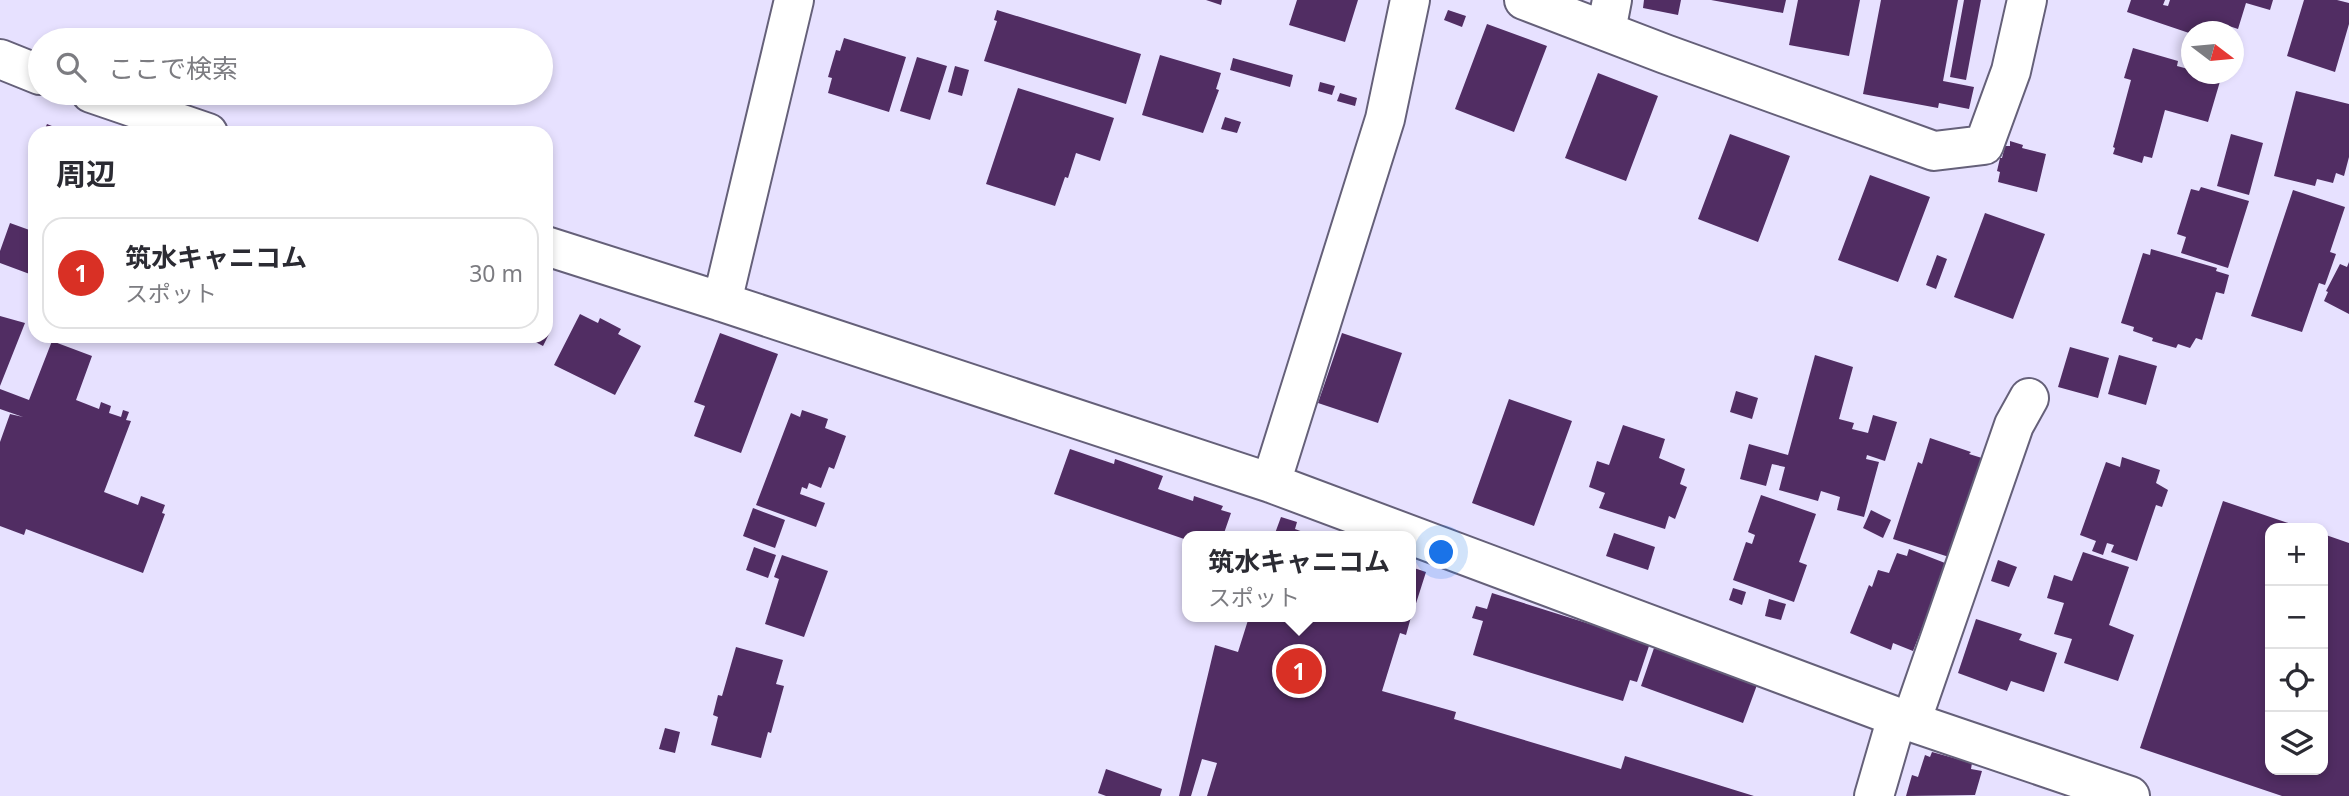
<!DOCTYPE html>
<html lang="ja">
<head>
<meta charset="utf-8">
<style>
	:root { --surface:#fff; --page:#f7f7f7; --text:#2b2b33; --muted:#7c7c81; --line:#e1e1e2; --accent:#d93025 }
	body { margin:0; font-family:"Noto Sans","Noto Sans JP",sans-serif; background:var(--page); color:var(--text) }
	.controls { position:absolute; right:21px; bottom:21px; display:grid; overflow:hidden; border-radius:14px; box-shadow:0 4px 10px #0003 }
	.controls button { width:63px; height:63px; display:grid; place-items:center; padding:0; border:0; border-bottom:2px solid var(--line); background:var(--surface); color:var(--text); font:35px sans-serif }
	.compass { position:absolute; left:2181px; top:21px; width:63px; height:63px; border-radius:50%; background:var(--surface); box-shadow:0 4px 10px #0003; rotate:106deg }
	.you { position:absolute; left:1442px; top:553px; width:24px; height:24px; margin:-18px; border:5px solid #fff; border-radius:50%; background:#1a73e8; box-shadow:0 0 0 10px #1a73e833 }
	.badge { display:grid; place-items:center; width:46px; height:46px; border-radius:50%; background:var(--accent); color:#fff; font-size:23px; font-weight:700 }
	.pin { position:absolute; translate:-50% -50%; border:4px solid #fff; box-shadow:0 2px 7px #0006 }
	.popup { position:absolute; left:1182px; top:531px; width:234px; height:91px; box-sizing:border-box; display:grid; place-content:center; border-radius:14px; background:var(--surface); filter:drop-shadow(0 2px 5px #0005); font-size:23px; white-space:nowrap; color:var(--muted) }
	.popup b { font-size:26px; color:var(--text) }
	.popup::after { content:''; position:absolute; left:50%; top:100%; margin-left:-14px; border:14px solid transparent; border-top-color:var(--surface) }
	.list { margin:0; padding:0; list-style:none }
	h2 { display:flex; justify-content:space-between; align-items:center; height:91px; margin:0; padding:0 28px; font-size:30px }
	h2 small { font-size:23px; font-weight:400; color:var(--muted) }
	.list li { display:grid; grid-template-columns:46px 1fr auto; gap:21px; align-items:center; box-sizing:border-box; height:112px; margin:0 14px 14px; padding:0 14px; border:2px solid var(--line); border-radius:21px }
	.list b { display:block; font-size:26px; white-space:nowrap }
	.list p { margin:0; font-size:23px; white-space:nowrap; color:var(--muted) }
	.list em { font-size:23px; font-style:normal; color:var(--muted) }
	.icon { flex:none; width:38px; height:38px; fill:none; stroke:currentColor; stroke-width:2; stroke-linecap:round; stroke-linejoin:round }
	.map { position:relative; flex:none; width:2349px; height:796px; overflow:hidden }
	.search { position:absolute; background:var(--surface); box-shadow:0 4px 10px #0003; left:28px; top:28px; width:525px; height:77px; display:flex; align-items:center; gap:18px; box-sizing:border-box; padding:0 24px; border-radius:38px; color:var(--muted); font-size:26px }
	.panel { position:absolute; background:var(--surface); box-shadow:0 4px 10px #0003; left:28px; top:126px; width:525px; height:217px; border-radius:21px }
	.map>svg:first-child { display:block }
	.building { fill:#512d63 }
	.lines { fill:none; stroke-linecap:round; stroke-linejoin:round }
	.minor-casing { stroke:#656079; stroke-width:42 }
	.minor { stroke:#fff; stroke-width:38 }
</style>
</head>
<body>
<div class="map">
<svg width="2349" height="796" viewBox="0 0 2349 796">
	<rect width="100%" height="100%" fill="#e7e1ff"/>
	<path class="building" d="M 1206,0 L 1222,0 L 1221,5 Z
		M 1297,0 L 1358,0 L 1345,42 L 1289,25 Z
		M 1644,0 L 1681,0 L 1678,15 L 1643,8 Z
		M 1711,0 L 1786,0 L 1783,13 Z
		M 1798,0 L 1860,0 L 1849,56 L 1789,45 Z
		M 1881,0 L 1958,0 L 1943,81 L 1974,87 L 1969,109 L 1939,103 L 1938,108 L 1863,94 Z
		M 1964,0 L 1981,0 L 1966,80 L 1950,77 Z
		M 2131,0 L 2165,0 L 2163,5 L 2168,6 L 2170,0 L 2273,0 L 2270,10 L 2246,3 L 2238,29 L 2229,26 L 2227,32 L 2192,32 L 2192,34 L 2127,12 Z
		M 2304,0 L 2337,0 L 2349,3 L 2349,24 L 2335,72 L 2287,56 Z
		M 997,10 L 1141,54 L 1126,104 L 984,61 L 997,21 L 994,20 Z
		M 1448,10 L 1466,16 L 1462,27 L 1444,20 Z
		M 1487,24 L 1547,46 L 1514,132 L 1455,109 Z
		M 844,38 L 906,57 L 889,112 L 828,93 L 832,78 L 828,77 L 836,50 L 840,51 Z
		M 2133,48 L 2178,61 L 2177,66 L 2192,70 L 2192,74 L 2205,74 L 2221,78 L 2208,122 L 2165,110 L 2152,158 L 2144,156 L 2142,163 L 2113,154 L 2115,148 L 2113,147 L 2131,80 L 2124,78 Z
		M 1160,55 L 1221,73 L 1216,89 L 1219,90 L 1203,133 L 1142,115 Z
		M 917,57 L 947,66 L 930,120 L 900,111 Z
		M 1233,58 L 1293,75 L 1290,87 L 1230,70 Z
		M 955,66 L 969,70 L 962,96 L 948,92 Z
		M 1598,73 L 1658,96 L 1626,181 L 1565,158 Z
		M 1320,82 L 1335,86 L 1332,95 L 1318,91 Z
		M 1018,88 L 1114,118 L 1100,161 L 1076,153 L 1068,178 L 1065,177 L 1055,206 L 986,184 Z
		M 2296,91 L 2349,104 L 2349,157 L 2344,176 L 2336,173 L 2333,183 L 2317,179 L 2315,186 L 2274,176 Z
		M 1340,93 L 1357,98 L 1355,106 L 1337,101 Z
		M 1225,117 L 1241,122 L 1237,133 L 1221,129 Z
		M 47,124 L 69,133 L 43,133 Z
		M 1730,134 L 1790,156 L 1758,242 L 1698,219 Z
		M 2231,134 L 2263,143 L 2249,195 L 2217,186 Z
		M 2010,141 L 2023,145 L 2022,148 L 2046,154 L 2037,192 L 1998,182 L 2000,172 L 1997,171 L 2000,158 L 2002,158 L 2005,146 L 2010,146 Z
		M 35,151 L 35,171 L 28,169 Z
		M 1870,175 L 1930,197 L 1898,282 L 1838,260 Z
		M 2201,187 L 2249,201 L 2228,268 L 2181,253 L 2186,237 L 2177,234 L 2191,189 L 2199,191 Z
		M 2293,190 L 2345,207 L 2330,252 L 2336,254 L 2325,285 L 2319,283 L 2302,332 L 2251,316 Z
		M 1985,213 L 2045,234 L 2013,319 L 1954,297 Z
		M 10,223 L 35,232 L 35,276 L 0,263 L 0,251 Z
		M 2151,249 L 2217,268 L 2216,271 L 2229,275 L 2224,294 L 2216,292 L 2202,340 L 2196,338 L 2190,348 L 2178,344 L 2176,348 L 2152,341 L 2153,338 L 2133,331 L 2134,327 L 2121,323 L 2143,253 L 2150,255 Z
		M 1937,255 L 1947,259 L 1936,289 L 1926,285 Z
		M 2349,262 L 2349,314 L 2324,301 L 2328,292 L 2326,291 L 2340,264 L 2347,267 Z
		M 580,314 L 598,323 L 600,318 L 621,329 L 618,334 L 641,346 L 615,395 L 554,365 Z
		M 0,316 L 25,323 L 0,386 Z
		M 546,330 L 550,332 L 543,346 L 524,336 L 546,336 Z
		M 720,333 L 778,354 L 741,453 L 694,436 L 705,406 L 694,402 Z
		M 1342,333 L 1402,353 L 1378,423 L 1318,403 Z
		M 52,341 L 92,356 L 76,400 L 99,409 L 101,402 L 111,406 L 109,413 L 121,417 L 123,410 L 129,412 L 126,420 L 131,421 L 104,492 L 138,505 L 141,496 L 165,505 L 162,513 L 165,514 L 143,573 L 26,529 L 24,535 L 0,526 L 0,442 L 10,414 L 23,417 L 0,409 L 0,389 L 29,400 Z
		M 2070,347 L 2109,358 L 2098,398 L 2058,387 Z
		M 1815,355 L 1853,367 L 1839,419 L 1854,423 L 1852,429 L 1868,433 L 1873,415 L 1897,422 L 1885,461 L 1867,455 L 1866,459 L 1879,462 L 1864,517 L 1837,510 L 1840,497 L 1821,491 L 1818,501 L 1779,490 L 1785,467 L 1772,464 L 1766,486 L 1740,479 L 1749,444 L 1788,455 Z
		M 2119,355 L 2157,366 L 2146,405 L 2108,394 Z
		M 1736,391 L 1758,398 L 1752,419 L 1730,412 Z
		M 1509,399 L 1572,421 L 1534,526 L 1472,503 Z
		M 802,410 L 828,419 L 825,428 L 846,436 L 834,469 L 829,467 L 821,488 L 809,483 L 807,489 L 802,487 L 800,494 L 825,503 L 816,527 L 756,505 L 791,413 L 800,417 Z
		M 1623,425 L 1665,439 L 1659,458 L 1685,469 L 1680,484 L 1687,487 L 1675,519 L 1669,516 L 1665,529 L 1599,508 L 1605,493 L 1589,487 L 1597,461 L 1609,465 Z
		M 1930,438 L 1971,452 L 1969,454 L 1982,458 L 1949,557 L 1893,539 L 1918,462 L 1922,464 Z
		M 1070,449 L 1114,464 L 1115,459 L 1163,476 L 1158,489 L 1193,501 L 1194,496 L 1223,506 L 1221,510 L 1231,513 L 1223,536 L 1187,536 L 1187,540 L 1054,494 Z
		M 2122,457 L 2160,470 L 2156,483 L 2168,490 L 2162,507 L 2156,505 L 2137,561 L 2111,552 L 2114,545 L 2107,543 L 2103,555 L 2092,551 L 2096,541 L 2080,535 L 2106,462 L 2120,467 Z
		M 1761,495 L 1816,514 L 1799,562 L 1807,565 L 1794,602 L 1733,580 L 1746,542 L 1752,544 L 1755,535 L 1748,532 Z
		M 2223,501 L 2303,528 L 2270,528 L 2270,770 L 2323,770 L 2323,534 L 2349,543 L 2349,796 L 2282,796 L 2140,748 Z
		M 753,508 L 785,520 L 775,548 L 743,536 Z
		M 1871,510 L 1891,520 L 1883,538 L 1863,528 Z
		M 1281,517 L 1297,522 L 1295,529 L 1314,536 L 1274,536 Z
		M 1614,533 L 1655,547 L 1648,570 L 1606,556 Z
		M 754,547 L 776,555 L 768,578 L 746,570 Z
		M 1909,549 L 1945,563 L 1942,570 L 1945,570 L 1913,651 L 1893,643 L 1891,650 L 1850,633 L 1869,585 L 1872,587 L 1878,570 L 1889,573 L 1897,553 L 1907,556 Z
		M 2083,552 L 2129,567 L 2109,625 L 2134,635 L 2118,681 L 2064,663 L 2072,639 L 2054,634 L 2064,603 L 2047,598 L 2054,575 L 2072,581 Z
		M 782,555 L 828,571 L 804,637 L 765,624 L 779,579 L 774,577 Z
		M 1998,560 L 2017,567 L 2009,587 L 1991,581 Z
		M 1411,567 L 1426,572 L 1412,616 L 1411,616 Z
		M 1733,588 L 1746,592 L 1742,605 L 1729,600 Z
		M 1492,593 L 1650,643 L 1637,682 L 1630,680 L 1623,701 L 1473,655 L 1483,621 L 1472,618 L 1476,606 L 1487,609 Z
		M 1769,599 L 1786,604 L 1781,620 L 1765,616 Z
		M 1249,617 L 1411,617 L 1406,635 L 1400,633 L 1382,691 L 1456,712 L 1454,719 L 1621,769 L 1625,756 L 1754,796 L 1207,796 L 1217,763 L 1202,759 L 1191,796 L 1179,796 L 1215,645 L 1238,652 Z
		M 1976,619 L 2022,634 L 2019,640 L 2057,653 L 2044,692 L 2011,681 L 2007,691 L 1958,673 Z
		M 736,647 L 783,660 L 776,684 L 784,686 L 771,733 L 768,732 L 761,758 L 711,745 L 718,717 L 713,715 L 718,695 L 722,696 Z
		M 1654,648 L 1757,685 L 1743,723 L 1641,686 Z
		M 665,728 L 680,732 L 675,753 L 659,749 Z
		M 1932,752 L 1972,763 L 1971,769 L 1982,771 L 1975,795 L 1906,796 L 1912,775 L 1918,777 L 1925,755 L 1930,757 Z
		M 1106,769 L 1162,789 L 1160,796 L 1106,796 L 1098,793 Z"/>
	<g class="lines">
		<g class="minor-casing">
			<path id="minor" d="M 1524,0 L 1665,54 L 1934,151 L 1984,145 L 2011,71 L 2027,0
				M 1606,31 L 1612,0
				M 0,59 L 40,75
				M 91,93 L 208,133
				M 546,246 L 722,302 L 1271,483 L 1897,717 L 2130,796
				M 722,302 L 794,0
				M 1271,483 L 1385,119 L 1410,0
				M 1911,722 L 2014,425 L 2029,398
				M 1874,796 L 1897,717"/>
		</g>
		<use href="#minor" class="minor"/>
	</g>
</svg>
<div class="controls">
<button>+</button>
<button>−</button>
<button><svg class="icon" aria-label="locate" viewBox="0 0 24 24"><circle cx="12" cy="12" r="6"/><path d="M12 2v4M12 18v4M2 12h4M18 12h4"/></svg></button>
<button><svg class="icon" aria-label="layers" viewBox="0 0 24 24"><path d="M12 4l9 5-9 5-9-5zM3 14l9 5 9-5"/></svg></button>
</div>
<svg class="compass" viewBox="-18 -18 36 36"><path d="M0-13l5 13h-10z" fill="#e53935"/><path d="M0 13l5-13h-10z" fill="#7c7c81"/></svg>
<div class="you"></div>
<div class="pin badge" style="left:1299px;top:671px">1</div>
<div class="popup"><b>筑水キャニコム</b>スポット</div>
<div class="search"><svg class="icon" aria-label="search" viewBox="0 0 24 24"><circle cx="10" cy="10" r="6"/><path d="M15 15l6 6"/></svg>ここで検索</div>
<section class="panel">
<h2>周辺<small></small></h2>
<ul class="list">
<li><span class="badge">1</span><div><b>筑水キャニコム</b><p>スポット</p></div><em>30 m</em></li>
</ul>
</section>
</div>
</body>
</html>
